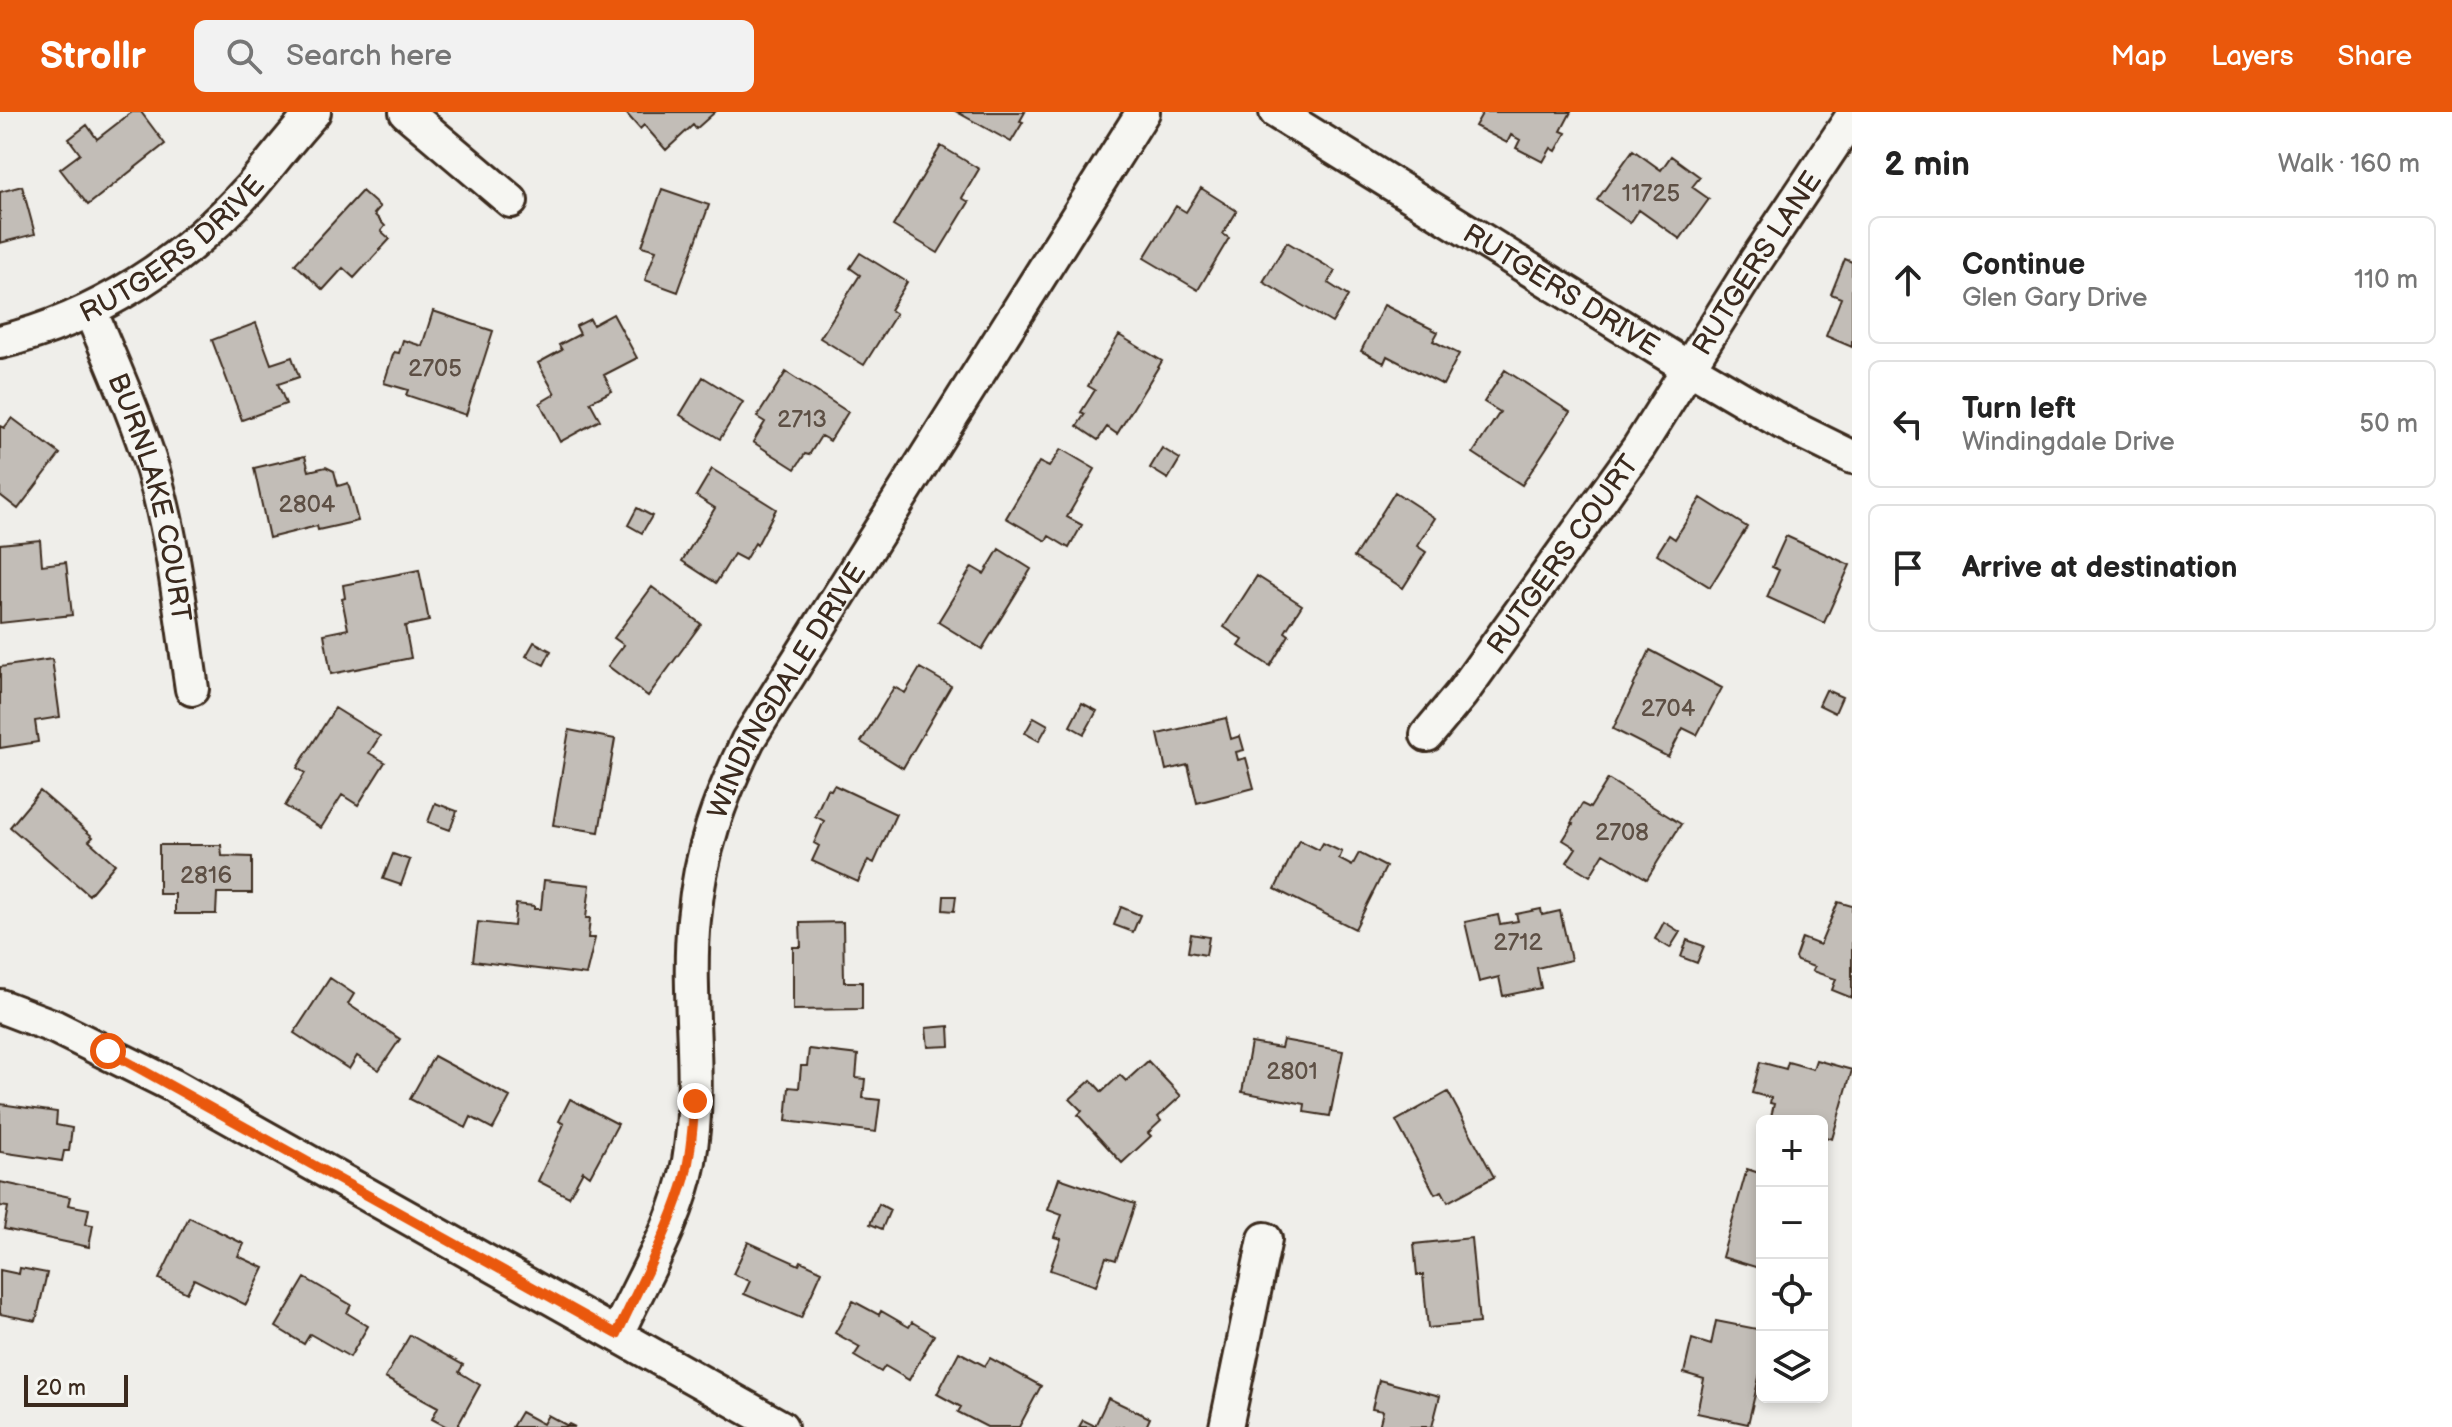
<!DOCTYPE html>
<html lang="en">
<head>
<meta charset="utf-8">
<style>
	:root { --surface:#fff; --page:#f2f2f2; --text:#222; --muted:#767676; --line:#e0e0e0; --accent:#ea580c }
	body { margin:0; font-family:"Balsamiq Sans",sans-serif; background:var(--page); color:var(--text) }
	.controls { position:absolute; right:24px; bottom:24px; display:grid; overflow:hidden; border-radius:12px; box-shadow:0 4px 12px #0003 }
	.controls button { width:72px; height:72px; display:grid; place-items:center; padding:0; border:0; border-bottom:2px solid var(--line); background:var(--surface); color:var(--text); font:40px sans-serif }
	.scale { position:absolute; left:24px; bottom:20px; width:104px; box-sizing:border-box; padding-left:8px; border:4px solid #3b2a1e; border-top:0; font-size:22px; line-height:28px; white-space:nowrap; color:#3b2a1e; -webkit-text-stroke:6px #f6f6f2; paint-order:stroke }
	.stop { position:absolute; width:24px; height:24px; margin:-18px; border:6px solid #ea580c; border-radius:50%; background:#fff }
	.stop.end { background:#ea580c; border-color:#fff; box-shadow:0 2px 8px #0008 }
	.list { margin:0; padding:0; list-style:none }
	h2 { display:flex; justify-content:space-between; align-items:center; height:104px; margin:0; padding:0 32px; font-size:34px }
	h2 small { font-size:26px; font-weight:400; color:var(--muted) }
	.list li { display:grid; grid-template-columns:52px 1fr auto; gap:24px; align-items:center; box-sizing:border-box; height:128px; margin:0 16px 16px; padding:0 16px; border:2px solid var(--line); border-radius:12px }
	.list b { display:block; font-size:30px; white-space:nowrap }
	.list p { margin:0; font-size:26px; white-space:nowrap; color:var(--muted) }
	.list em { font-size:26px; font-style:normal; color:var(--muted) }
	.icon { flex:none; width:44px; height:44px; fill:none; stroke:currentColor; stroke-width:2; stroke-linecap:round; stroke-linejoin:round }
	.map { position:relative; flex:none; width:1852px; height:1315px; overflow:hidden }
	header { display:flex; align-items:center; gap:48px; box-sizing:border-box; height:112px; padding:0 40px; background:var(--accent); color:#fff }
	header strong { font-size:38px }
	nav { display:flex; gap:44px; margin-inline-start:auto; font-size:28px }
	.search { width:560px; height:72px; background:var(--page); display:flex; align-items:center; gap:20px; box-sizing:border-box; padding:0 28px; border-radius:12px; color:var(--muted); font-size:30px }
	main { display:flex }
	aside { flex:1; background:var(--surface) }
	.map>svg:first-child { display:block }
	.building { fill:#c2bdb7; stroke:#3b2a1e; stroke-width:2 }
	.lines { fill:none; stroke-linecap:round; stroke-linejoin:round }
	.street-casing { stroke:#3b2a1e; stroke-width:38 }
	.street { stroke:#f6f6f2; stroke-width:32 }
	.route { stroke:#ea580c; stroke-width:10 }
	.labels { text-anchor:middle; stroke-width:8; stroke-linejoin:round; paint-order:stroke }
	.number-label { font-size:24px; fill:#5d4f44 }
	.street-label { font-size:28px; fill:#3b2a1e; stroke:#f6f6f2 }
</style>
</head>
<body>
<header>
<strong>Strollr</strong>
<div class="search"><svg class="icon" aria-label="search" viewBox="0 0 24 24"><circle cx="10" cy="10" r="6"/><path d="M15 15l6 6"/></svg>Search here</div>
<nav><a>Map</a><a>Layers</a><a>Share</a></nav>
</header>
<main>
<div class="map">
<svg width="1852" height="1315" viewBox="0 0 1852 1315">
	<rect width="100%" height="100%" fill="#efeeea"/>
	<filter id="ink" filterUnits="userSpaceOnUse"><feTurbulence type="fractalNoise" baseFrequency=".0125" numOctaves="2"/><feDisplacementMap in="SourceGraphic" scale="16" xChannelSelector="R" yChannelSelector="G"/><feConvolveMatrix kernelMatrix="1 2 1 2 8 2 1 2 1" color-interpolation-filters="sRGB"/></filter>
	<g filter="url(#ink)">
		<path class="building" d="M 132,0 L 141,0 L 165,32 L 88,93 L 60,57 L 80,42 L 69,27 L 87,13 L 97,27 Z
			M 625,0 L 715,0 L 696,17 L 693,13 L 666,38 L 644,13 L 640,17 Z
			M 957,0 L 1025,0 L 1020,9 L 1023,10 L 1011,30 Z
			M 1483,0 L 1571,0 L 1561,19 L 1566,21 L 1556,39 L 1551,36 L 1543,50 L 1516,36 L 1520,28 L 1511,23 L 1507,31 L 1475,14 Z
			M 941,34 L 979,57 L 962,86 L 969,90 L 938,141 L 893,114 Z
			M 1633,38 L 1661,58 L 1671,44 L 1700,65 L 1692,75 L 1709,87 L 1680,127 L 1639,98 L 1630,111 L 1597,88 Z
			M 22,74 L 35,122 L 0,131 L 0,80 Z
			M 1201,76 L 1237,99 L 1223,122 L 1229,126 L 1198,178 L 1144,146 L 1176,94 L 1186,100 Z
			M 662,77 L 709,93 L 678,180 L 645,168 L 656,138 L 642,134 Z
			M 362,79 L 380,95 L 374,102 L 385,114 L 381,119 L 390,127 L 354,166 L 343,156 L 323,178 L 295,152 Z
			M 1287,130 L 1335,159 L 1328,171 L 1348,184 L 1332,211 L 1263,170 Z
			M 860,141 L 907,170 L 890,198 L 896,202 L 864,253 L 820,226 L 860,163 L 850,156 Z
			M 1845,147 L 1852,150 L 1852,235 L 1826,224 L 1841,186 L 1831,182 Z
			M 1384,193 L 1438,220 L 1433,229 L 1459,242 L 1443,273 L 1387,244 L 1384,251 L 1361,239 Z
			M 433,199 L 493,219 L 466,303 L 406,283 L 408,278 L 384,271 L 394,240 L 399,241 L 403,228 L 422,234 Z
			M 613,202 L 637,246 L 604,263 L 612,279 L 590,290 L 600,308 L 560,330 L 540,291 L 555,282 L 538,251 L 562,238 L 559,233 L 580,222 L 576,214 L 590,207 L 593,213 Z
			M 256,211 L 271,252 L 292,245 L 299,265 L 278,272 L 286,292 L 242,308 L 212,228 Z
			M 1119,223 L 1162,249 L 1117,322 L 1107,315 L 1098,328 L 1077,314 L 1085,302 L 1081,300 L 1095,278 L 1088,274 Z
			M 1505,258 L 1570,300 L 1522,373 L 1473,341 L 1500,300 L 1484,290 Z
			M 786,260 L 848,300 L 830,329 L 821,324 L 809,343 L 805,342 L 795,357 L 753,330 L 765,310 L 757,305 Z
			M 703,265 L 743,290 L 720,327 L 680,303 Z
			M 12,306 L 60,342 L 18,397 L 0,383 L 0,314 L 4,316 Z
			M 1162,336 L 1180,347 L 1168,367 L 1150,356 Z
			M 1061,337 L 1095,357 L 1067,405 L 1082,413 L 1069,436 L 1049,424 L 1046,429 L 1006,406 L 1039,350 L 1049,355 Z
			M 305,344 L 309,359 L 326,355 L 334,359 L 338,374 L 348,371 L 358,409 L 318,418 L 317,414 L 269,426 L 254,356 Z
			M 712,357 L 776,397 L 757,433 L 755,431 L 745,448 L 734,442 L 716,471 L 682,449 L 715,396 L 696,384 Z
			M 1395,380 L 1435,406 L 1417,434 L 1426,440 L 1403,476 L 1354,445 Z
			M 1701,386 L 1747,415 L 1710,475 L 1657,442 L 1669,423 L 1675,427 Z
			M 637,396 L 652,404 L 642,421 L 628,413 Z
			M 1786,424 L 1850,453 L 1824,511 L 1767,485 L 1779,458 L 1772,455 Z
			M 40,428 L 42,453 L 66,450 L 72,503 L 0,511 L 0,432 Z
			M 999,437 L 1031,457 L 982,537 L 938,510 L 972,455 L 984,462 Z
			M 419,458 L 429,509 L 405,514 L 411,546 L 331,562 L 324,522 L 348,517 L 342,487 L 345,486 L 343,473 Z
			M 1257,464 L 1302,493 L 1285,520 L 1289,523 L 1270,554 L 1239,534 L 1243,528 L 1224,515 Z
			M 652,475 L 701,512 L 648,584 L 608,554 L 624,533 L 614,526 Z
			M 534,530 L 551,539 L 544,553 L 526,544 Z
			M 1650,538 L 1722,576 L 1697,623 L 1683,616 L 1668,645 L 1613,617 Z
			M 52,547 L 60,605 L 35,609 L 38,630 L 0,636 L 0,555 Z
			M 920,556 L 951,574 L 903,656 L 861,630 L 894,575 L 905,581 Z
			M 1826,578 L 1842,585 L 1835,601 L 1819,593 Z
			M 1082,591 L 1097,599 L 1084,622 L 1070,614 Z
			M 335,596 L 380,624 L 369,641 L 385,650 L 358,693 L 342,683 L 321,716 L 285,694 L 305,661 L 297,656 Z
			M 1034,605 L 1048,613 L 1039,629 L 1025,621 Z
			M 1226,606 L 1231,627 L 1240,624 L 1244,638 L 1236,640 L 1238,648 L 1246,646 L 1254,676 L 1197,691 L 1188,653 L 1166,658 L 1158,622 Z
			M 569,618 L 615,627 L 599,720 L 553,713 Z
			M 1608,667 L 1681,712 L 1647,767 L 1604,741 L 1590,764 L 1567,750 L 1576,736 L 1563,728 L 1573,712 L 1571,711 L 1582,692 L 1590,696 Z
			M 834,673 L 896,702 L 874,751 L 868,748 L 858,770 L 812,749 L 819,734 L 814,731 L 824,709 L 815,704 L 827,677 L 831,678 Z
			M 40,679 L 93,725 L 89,729 L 115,752 L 89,783 L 10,715 Z
			M 435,691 L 457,699 L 450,718 L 428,710 Z
			M 1299,728 L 1319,738 L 1323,731 L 1342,740 L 1339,747 L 1352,754 L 1359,741 L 1386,755 L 1355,817 L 1275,777 Z
			M 159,733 L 221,733 L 222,744 L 252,745 L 252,781 L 217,781 L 216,802 L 175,802 L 175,782 L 159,782 Z
			M 393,742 L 410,748 L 401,773 L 383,767 Z
			M 544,768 L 590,773 L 586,806 L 590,806 L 588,826 L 595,826 L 586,863 L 473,849 L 478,810 L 514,814 L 516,792 L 534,794 L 534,797 L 541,797 Z
			M 944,784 L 956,784 L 954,799 L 943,798 Z
			M 1838,790 L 1852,794 L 1852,886 L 1832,878 L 1836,867 L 1812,859 L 1814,855 L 1797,849 L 1795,846 L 1802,826 L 1820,833 Z
			M 1121,795 L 1140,803 L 1133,820 L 1114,813 Z
			M 1541,797 L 1542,803 L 1560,799 L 1571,848 L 1537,856 L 1541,876 L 1503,884 L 1499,865 L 1479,870 L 1465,810 L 1498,803 L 1500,812 L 1518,809 L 1516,802 Z
			M 843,810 L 844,870 L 862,870 L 862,897 L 793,898 L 793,835 L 801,835 L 800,811 Z
			M 1664,810 L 1680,820 L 1670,836 L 1655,827 Z
			M 1191,822 L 1209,825 L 1206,843 L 1188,840 Z
			M 1687,828 L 1704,834 L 1697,851 L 1681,845 Z
			M 330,866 L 354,882 L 348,892 L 400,927 L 379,958 L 357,944 L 349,957 L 294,921 Z
			M 949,914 L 950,934 L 928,935 L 926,916 Z
			M 1283,928 L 1343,939 L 1330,1004 L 1304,1000 L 1305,992 L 1242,980 L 1251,931 L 1281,936 Z
			M 809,937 L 858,943 L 856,966 L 865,967 L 863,986 L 880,988 L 876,1020 L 786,1009 L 789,975 L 799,976 L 801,954 L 807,954 Z
			M 434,944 L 510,985 L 493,1017 L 471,1005 L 466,1016 L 410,987 Z
			M 1816,948 L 1852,958 L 1832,1027 L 1822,1024 L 1822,1009 L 1770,1009 L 1774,992 L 1770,991 L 1771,986 L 1752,981 L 1760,950 L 1786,957 L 1788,950 L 1813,957 Z
			M 1148,949 L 1181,984 L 1158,1005 L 1161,1009 L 1148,1021 L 1151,1024 L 1122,1051 L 1078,1003 L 1082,999 L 1070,987 L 1091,968 L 1102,980 L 1120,963 L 1126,969 Z
			M 1448,980 L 1494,1065 L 1448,1090 L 1442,1079 L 1435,1082 L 1396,1009 Z
			M 570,987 L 618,1012 L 590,1064 L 583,1059 L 569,1085 L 538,1069 L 564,1012 L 559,1009 Z
			M 0,992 L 57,1000 L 56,1013 L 72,1016 L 69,1039 L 64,1039 L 62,1049 L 0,1040 Z
			M 1747,1057 L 1762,1062 L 1762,1157 L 1722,1145 Z
			M 1059,1066 L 1135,1092 L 1116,1148 L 1106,1145 L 1096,1174 L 1050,1158 L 1061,1127 L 1054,1125 L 1062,1103 L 1048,1098 Z
			M 0,1070 L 70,1085 L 68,1093 L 89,1097 L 86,1112 L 93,1113 L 89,1135 L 4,1117 L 8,1095 L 0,1094 Z
			M 879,1092 L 890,1098 L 882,1117 L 870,1112 Z
			M 189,1105 L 244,1132 L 238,1144 L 264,1156 L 246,1193 L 194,1167 L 187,1181 L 159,1167 Z
			M 1471,1126 L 1479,1211 L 1428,1216 L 1423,1163 L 1417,1163 L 1414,1132 Z
			M 748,1130 L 799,1153 L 801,1149 L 822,1159 L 801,1206 L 744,1182 L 750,1169 L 733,1162 Z
			M 20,1156 L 47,1161 L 36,1209 L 0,1202 L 0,1158 L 19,1162 Z
			M 305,1166 L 351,1193 L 347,1201 L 368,1214 L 350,1245 L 310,1222 L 304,1232 L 276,1215 Z
			M 853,1189 L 879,1203 L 881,1199 L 909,1215 L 912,1210 L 934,1223 L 909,1268 L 885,1254 L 881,1260 L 854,1244 L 860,1235 L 835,1221 Z
			M 1716,1209 L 1762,1218 L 1762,1253 L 1748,1312 L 1697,1301 L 1704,1267 L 1684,1261 L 1692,1227 L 1711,1233 Z
			M 410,1223 L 463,1253 L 459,1260 L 480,1273 L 457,1315 L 447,1315 L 432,1307 L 438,1295 L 385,1266 Z
			M 959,1240 L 985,1254 L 990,1246 L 1041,1274 L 1019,1315 L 987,1315 L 958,1300 L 961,1295 L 937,1282 Z
			M 1379,1268 L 1440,1284 L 1432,1315 L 1379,1315 L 1383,1299 L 1372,1297 Z
			M 1108,1286 L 1150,1306 L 1146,1315 L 1079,1315 L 1083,1308 L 1095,1314 Z
			M 521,1300 L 543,1312 L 548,1303 L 568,1314 L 569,1312 L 575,1315 L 512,1315 Z"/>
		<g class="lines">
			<g class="street-casing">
				<g id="street">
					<path d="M 406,0 L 511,89"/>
					<path id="s1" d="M 1276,0 L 1689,256 L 1783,311 L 1852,345"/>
					<path id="s2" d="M 90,198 C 112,251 136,304 153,359 C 174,430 181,504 192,577"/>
					<path id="s3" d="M 0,230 C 96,207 185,149 251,75 C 272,50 292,24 314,0"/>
					<path id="s4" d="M 1427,623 L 1462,581 L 1639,335 L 1755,150 L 1852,5"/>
					<path d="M 0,894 L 55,915 L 172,973 L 781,1315"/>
					<path id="s5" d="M 617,1222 C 642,1167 678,1109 689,1049 C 703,968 686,887 694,807 C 700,739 719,688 748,628 L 1143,0"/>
					<path d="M 1226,1315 L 1265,1127"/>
				</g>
			</g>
			<use href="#street" class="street"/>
		</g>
	</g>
	<g class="lines" filter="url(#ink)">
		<path class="route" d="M 108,939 L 617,1222 C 639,1174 666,1126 682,1075 C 691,1047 692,1018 695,989"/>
	</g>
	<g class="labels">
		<g class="number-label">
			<text x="1651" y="89">11725</text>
			<text x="435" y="264">2705</text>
			<text x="802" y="315">2713</text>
			<text x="307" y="400">2804</text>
			<text x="1668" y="604">2704</text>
			<text x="1622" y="728">2708</text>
			<text x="206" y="771">2816</text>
			<text x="1518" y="838">2712</text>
			<text x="1292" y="967">2801</text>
		</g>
		<g class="street-label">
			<text dy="10" stroke="none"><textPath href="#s3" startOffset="198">RUTGERS DRIVE</textPath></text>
			<text dy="10" stroke="none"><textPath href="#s4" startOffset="576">RUTGERS LANE</textPath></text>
			<text dy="10" stroke="none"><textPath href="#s1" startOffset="336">RUTGERS DRIVE</textPath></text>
			<text dy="10" stroke="none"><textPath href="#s2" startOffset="198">BURNLAKE COURT</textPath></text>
			<text dy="10" stroke="none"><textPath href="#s4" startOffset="226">RUTGERS COURT</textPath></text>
			<text dy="10" stroke="none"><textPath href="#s5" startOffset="680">WINDINGDALE DRIVE</textPath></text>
		</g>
	</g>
</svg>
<div class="controls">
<button>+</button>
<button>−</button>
<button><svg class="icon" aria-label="locate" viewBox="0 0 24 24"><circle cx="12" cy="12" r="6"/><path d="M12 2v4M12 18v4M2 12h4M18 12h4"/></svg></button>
<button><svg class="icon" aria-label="layers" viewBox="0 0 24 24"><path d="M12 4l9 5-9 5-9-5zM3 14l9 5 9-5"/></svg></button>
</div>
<div class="scale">20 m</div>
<div class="stop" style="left:108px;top:939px"></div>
<div class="stop end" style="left:695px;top:989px"></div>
</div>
<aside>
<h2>2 min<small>Walk · 160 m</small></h2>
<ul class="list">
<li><svg class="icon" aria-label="ahead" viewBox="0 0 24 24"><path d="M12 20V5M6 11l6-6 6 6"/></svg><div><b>Continue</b><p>Glen Gary Drive</p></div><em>110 m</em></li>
<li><svg class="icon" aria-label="left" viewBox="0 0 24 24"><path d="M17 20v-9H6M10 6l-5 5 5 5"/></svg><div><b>Turn left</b><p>Windingdale Drive</p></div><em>50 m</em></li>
<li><svg class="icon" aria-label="arrive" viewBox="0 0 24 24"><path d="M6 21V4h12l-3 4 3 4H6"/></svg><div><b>Arrive at destination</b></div></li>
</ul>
</aside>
</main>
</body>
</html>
